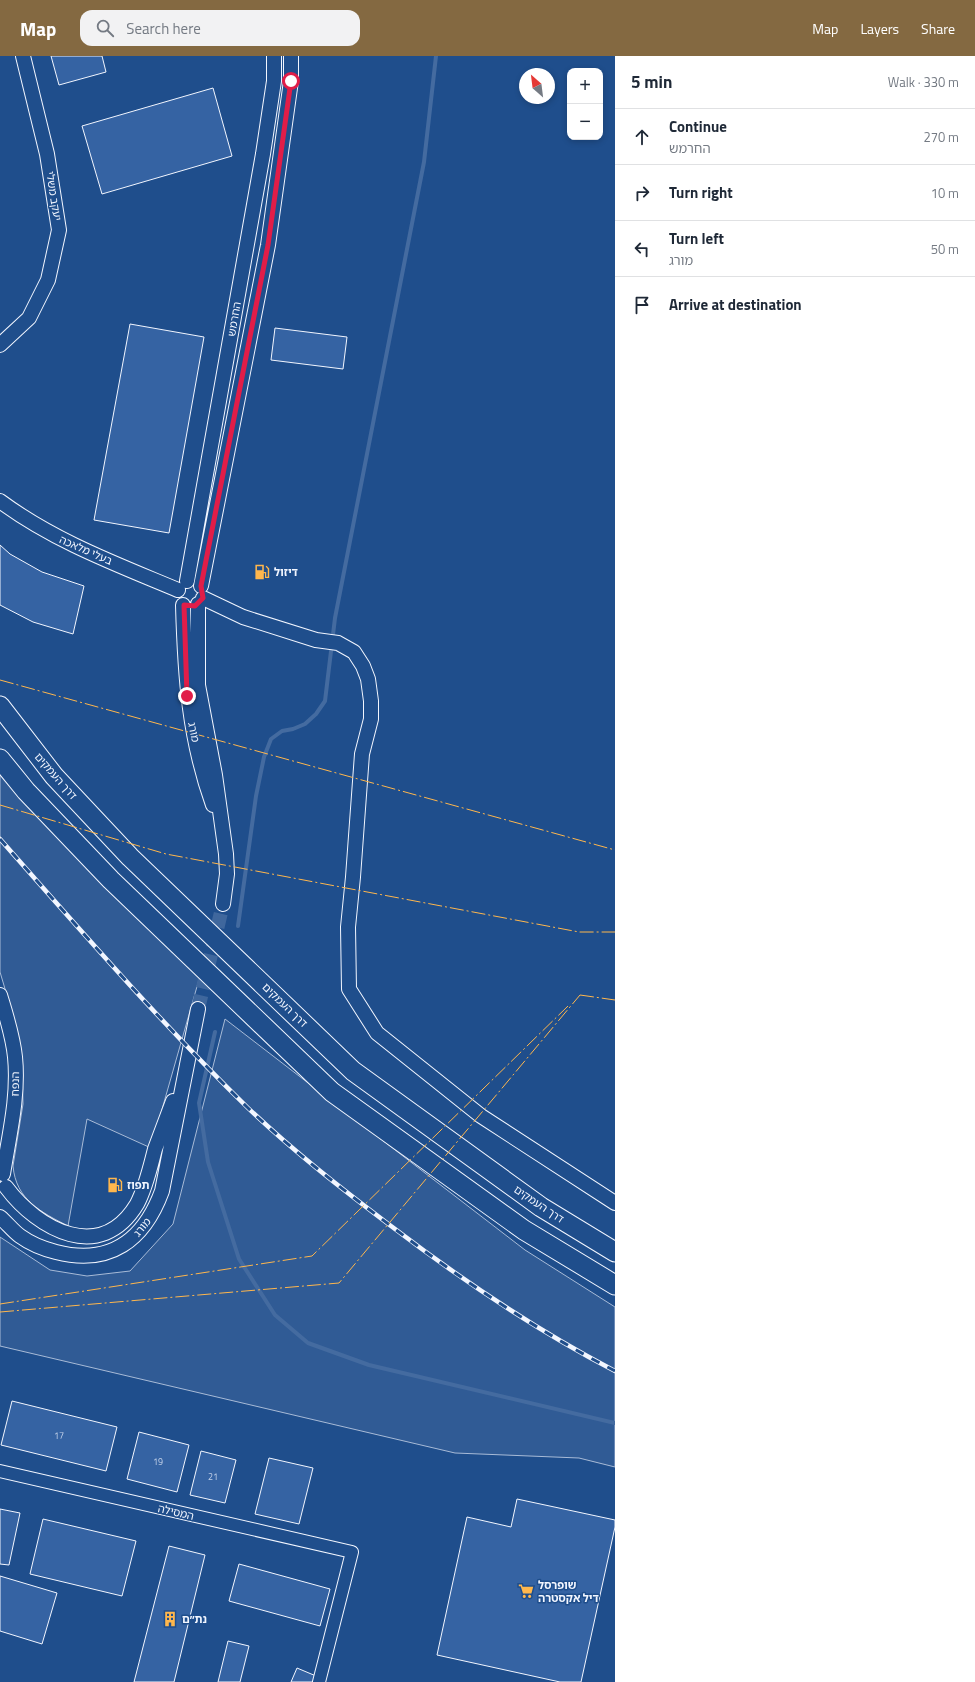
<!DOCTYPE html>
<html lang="en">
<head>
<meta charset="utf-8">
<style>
	:root { --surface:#fff; --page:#f2f2f3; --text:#1f2937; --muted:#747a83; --line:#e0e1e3; --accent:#846941 }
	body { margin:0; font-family:"Titillium Web","Noto Sans Hebrew",sans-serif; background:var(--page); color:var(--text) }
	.controls { position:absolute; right:12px; top:12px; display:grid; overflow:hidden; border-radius:8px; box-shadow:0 2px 6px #0003 }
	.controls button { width:36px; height:36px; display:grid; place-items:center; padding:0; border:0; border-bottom:1px solid var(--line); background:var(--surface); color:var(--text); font:20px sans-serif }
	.compass { position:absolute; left:519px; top:12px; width:36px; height:36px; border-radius:50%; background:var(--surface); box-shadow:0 2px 6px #0003; rotate:332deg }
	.stop { position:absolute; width:12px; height:12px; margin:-9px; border:3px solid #e11d48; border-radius:50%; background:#fff }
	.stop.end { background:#e11d48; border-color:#fff; box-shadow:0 1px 4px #0008 }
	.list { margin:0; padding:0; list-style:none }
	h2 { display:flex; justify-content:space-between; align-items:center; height:52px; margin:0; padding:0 16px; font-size:17px }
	h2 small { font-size:13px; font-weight:400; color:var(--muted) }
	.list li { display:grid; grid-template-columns:26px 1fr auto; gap:12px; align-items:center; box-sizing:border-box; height:56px; padding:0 16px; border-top:1px solid var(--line) }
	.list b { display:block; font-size:15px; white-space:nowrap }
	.list p { margin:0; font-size:13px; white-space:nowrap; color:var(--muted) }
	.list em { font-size:13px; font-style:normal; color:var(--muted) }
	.icon { flex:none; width:22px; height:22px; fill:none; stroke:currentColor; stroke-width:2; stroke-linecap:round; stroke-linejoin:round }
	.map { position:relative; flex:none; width:615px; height:1626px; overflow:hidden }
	header { display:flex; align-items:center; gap:24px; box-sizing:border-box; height:56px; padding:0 20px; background:var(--accent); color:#fff }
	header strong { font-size:19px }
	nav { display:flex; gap:22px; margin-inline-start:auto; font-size:14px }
	.search { width:280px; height:36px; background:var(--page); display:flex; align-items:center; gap:10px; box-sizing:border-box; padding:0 14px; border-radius:12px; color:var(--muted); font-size:15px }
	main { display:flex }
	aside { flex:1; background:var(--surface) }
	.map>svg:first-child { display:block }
	.green { fill:#305b95; stroke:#a8bbd7 }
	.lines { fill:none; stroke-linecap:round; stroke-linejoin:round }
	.stream { stroke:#446ba0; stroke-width:4 }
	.building { fill:#3563a3; stroke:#f2f6ff }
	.tertiary-tunnel { stroke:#3f679d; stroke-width:14; stroke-dasharray:14 7; stroke-linecap:butt }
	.minor-casing { stroke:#f2f6ff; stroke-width:14 }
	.tertiary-casing { stroke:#f2f6ff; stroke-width:16 }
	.trunk-casing { stroke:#f2f6ff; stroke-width:21 }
	.minor { stroke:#1f4e8c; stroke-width:12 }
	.tertiary { stroke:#1f4e8c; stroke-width:14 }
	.trunk { stroke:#1f4e8c; stroke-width:19 }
	.rail-casing { stroke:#f2f6ff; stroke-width:4.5 }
	.rail { stroke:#1f4e8c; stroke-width:3; stroke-dasharray:9; stroke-linecap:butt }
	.power { stroke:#ffb74d; stroke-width:1; stroke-dasharray:14 3 2 3; stroke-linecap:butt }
	.route { stroke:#e11d48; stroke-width:5 }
	.labels { text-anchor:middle; stroke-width:3; stroke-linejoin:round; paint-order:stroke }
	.number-label { font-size:9px; fill:#c3d1e8 }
	.street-label { font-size:11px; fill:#f2f6ff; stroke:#1f4e8c }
	.poi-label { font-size:11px; font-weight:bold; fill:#f2f6ff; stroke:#1f4e8c; text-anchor:start }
</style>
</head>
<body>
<header>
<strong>Map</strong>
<div class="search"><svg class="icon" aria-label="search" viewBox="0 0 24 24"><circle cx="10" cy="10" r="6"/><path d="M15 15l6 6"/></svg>Search here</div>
<nav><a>Map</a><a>Layers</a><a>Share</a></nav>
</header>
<main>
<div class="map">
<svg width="615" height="1626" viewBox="0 0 615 1626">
	<rect width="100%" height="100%" fill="#1f4e8c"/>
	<path class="green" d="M 0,716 C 62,790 127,856 200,920 L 151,1092 L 87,1063 L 68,1170 C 41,1156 16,1144 13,1110 L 23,1048 L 22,1008 L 11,953 L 0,916 Z
		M 225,963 L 525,1194 L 615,1251 L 615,1411 L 579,1402 L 455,1397 L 0,1290 L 0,1181 L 50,1214 L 87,1220 L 130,1215 L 173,1168 Z"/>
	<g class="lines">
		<path class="stream" d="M 238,870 L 256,740 L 264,701 L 271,683 L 282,675 L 293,673 L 305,668 L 316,658 L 325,645 L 335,562 L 424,106 L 436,0
			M 215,976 L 199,1047 L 208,1106 L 239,1203 L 275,1259 L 308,1287 L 369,1309 L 615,1367"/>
	</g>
	<path class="building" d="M 51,0 L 102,0 L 106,16 L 59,29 Z
		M 213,32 L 232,100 L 102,138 L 82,70 Z
		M 130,268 L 204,281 L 169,477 L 94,464 Z
		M 275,272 L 347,281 L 343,313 L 271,304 Z
		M 0,489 L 10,498 L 42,516 L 84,530 L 73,578 L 33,566 L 0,549 Z
		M 12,1345 L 117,1371 L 106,1415 L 1,1389 Z
		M 139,1376 L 189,1389 L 177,1436 L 127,1423 Z
		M 201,1395 L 236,1404 L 225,1447 L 190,1439 Z
		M 269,1402 L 313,1412 L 299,1468 L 255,1458 Z
		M 517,1443 L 615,1464 L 615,1471 L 581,1626 L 560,1626 L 437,1599 L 467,1461 L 511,1471 Z
		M 0,1453 L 20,1457 L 9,1509 L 0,1508 Z
		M 43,1463 L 136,1485 L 122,1540 L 30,1518 Z
		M 169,1490 L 205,1499 L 174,1626 L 134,1626 Z
		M 239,1508 L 330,1533 L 320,1570 L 229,1545 Z
		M 0,1520 L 57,1537 L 42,1588 L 0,1575 Z
		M 228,1585 L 249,1590 L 240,1626 L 218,1626 Z
		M 297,1612 L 316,1620 L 313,1626 L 291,1626 Z"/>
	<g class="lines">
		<path class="tertiary-tunnel" d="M 198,953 L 223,848"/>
		<g class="minor-casing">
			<path id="minor" d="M 0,1415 L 352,1496 L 319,1626"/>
		</g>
		<g class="tertiary-casing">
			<path id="tertiary" d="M 0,289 L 29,262 L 48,224 L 59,174 L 47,98 L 23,0
				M 0,445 C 54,485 116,508 178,534
				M 187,525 L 263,98 L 274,25 L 274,0
				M 201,530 L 268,189 L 291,25 L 291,0
				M 203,542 L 243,561 L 316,584 L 338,587 L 354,596 L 363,610 L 368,623 L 371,645 L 371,663 L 362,698 L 353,821 L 348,871 L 349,933 L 377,977 L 481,1060 L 615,1147
				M 198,548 L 198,629 L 215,719 L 226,798 L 227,818 L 223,848
				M 183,549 C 185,620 189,682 213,749
				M 0,939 C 6,959 13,980 15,1001 C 19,1040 9,1080 3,1118
				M 6,1131 C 38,1174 101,1208 137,1148 C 146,1131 150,1112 155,1093 C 161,1077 167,1061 173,1045
				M 0,1161 C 7,1167 13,1175 20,1180 C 31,1188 44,1193 56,1196 C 110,1210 144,1184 162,1135 L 198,953"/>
		</g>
		<g class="trunk-casing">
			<path id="trunk" d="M 0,650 L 54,720 L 130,801 L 353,1015 L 541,1151 L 615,1196
				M 0,703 L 26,735 L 111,824 L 332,1036 L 524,1174 L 615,1229"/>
		</g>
		<use href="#minor" class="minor"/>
		<use href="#tertiary" class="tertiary"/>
		<use href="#trunk" class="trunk"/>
		<g class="rail-casing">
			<path id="rail" d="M 0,783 C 81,875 161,967 248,1052 C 293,1095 342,1133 391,1170 C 462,1224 536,1274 615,1315"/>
		</g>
		<use href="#rail" class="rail"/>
		<path class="power" d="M 0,624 L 615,794
			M 0,749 L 166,798 L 579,876 L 615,876
			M 580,939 L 615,944
			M 0,1248 L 312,1200 L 568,950
			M 0,1256 L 339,1227 L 580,939"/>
	</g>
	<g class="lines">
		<path class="route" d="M 187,640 L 184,549 L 195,550 L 203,542 L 201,530 L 268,189 L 291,25"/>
	</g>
	<defs>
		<g id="fuel-bare" transform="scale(1.2)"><path d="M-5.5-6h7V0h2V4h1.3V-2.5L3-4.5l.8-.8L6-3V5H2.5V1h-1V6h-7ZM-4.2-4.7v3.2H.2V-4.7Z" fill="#ffb74d" stroke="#1f4e8c" stroke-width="2.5" paint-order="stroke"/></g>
		<g id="supermarket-bare" transform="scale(1.2)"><path d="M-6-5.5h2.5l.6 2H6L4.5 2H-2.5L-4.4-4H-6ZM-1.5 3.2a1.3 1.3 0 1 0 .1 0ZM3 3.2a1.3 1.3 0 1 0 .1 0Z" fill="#ffb74d" stroke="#1f4e8c" stroke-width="2.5" paint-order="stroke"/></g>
		<g id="building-bare" transform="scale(1.2)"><path d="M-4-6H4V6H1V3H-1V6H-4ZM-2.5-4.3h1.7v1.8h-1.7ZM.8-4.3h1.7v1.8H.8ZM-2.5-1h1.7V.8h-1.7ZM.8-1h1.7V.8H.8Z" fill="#ffb74d" stroke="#1f4e8c" stroke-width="2.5" paint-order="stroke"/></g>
	</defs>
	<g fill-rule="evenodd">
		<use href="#fuel-bare" x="262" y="516"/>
		<use href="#fuel-bare" x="115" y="1129"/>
		<use href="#supermarket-bare" x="526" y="1535"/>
		<use href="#building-bare" x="170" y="1563"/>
	</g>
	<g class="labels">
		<g class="number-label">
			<text x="59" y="1383">17</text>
			<text x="158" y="1409">19</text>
			<text x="213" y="1424">21</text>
		</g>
		<g class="street-label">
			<text transform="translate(54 140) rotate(81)" y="4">יעקב משלי</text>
			<text transform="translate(234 263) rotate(-80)" y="4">החרמש</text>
			<text transform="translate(86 494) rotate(24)" y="4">בעלי מלאכה</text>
			<text transform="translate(194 676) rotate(78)" y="4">מורג</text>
			<text transform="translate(56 720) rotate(49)" y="4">דרך העמקים</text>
			<text transform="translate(285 949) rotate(44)" y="4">דרך העמקים</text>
			<text transform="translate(15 1028) rotate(-89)" y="4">הנפח</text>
			<text transform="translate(539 1148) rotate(34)" y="4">דרך העמקים</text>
			<text transform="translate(142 1171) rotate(-51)" y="4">מורג</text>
			<text transform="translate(176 1456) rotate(13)" y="4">המסילה</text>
		</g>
		<g class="poi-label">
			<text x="274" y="520">דיזול</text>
			<text x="127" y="1133">תפוז</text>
			<text x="538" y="1533">שופרסל<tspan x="538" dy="13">דיל אקסטרה</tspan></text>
			<text x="182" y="1567">נת״ם</text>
		</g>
	</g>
</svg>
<div class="controls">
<button>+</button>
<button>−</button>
</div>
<svg class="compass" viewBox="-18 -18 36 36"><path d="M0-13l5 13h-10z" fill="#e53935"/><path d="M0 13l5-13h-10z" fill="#747a83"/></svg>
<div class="stop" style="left:291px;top:25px"></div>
<div class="stop end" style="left:187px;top:640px"></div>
</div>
<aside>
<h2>5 min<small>Walk · 330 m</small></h2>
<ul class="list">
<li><svg class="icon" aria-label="ahead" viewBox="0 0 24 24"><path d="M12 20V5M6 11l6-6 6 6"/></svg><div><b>Continue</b><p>החרמש</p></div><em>270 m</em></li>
<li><svg class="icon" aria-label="right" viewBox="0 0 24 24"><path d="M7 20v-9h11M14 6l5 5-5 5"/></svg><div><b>Turn right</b></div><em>10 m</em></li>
<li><svg class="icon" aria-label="left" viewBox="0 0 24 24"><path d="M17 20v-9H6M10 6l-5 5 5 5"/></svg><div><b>Turn left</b><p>מורג</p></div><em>50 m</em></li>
<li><svg class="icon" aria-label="arrive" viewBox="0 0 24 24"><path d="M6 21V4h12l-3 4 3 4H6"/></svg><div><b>Arrive at destination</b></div></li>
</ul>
</aside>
</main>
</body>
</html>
